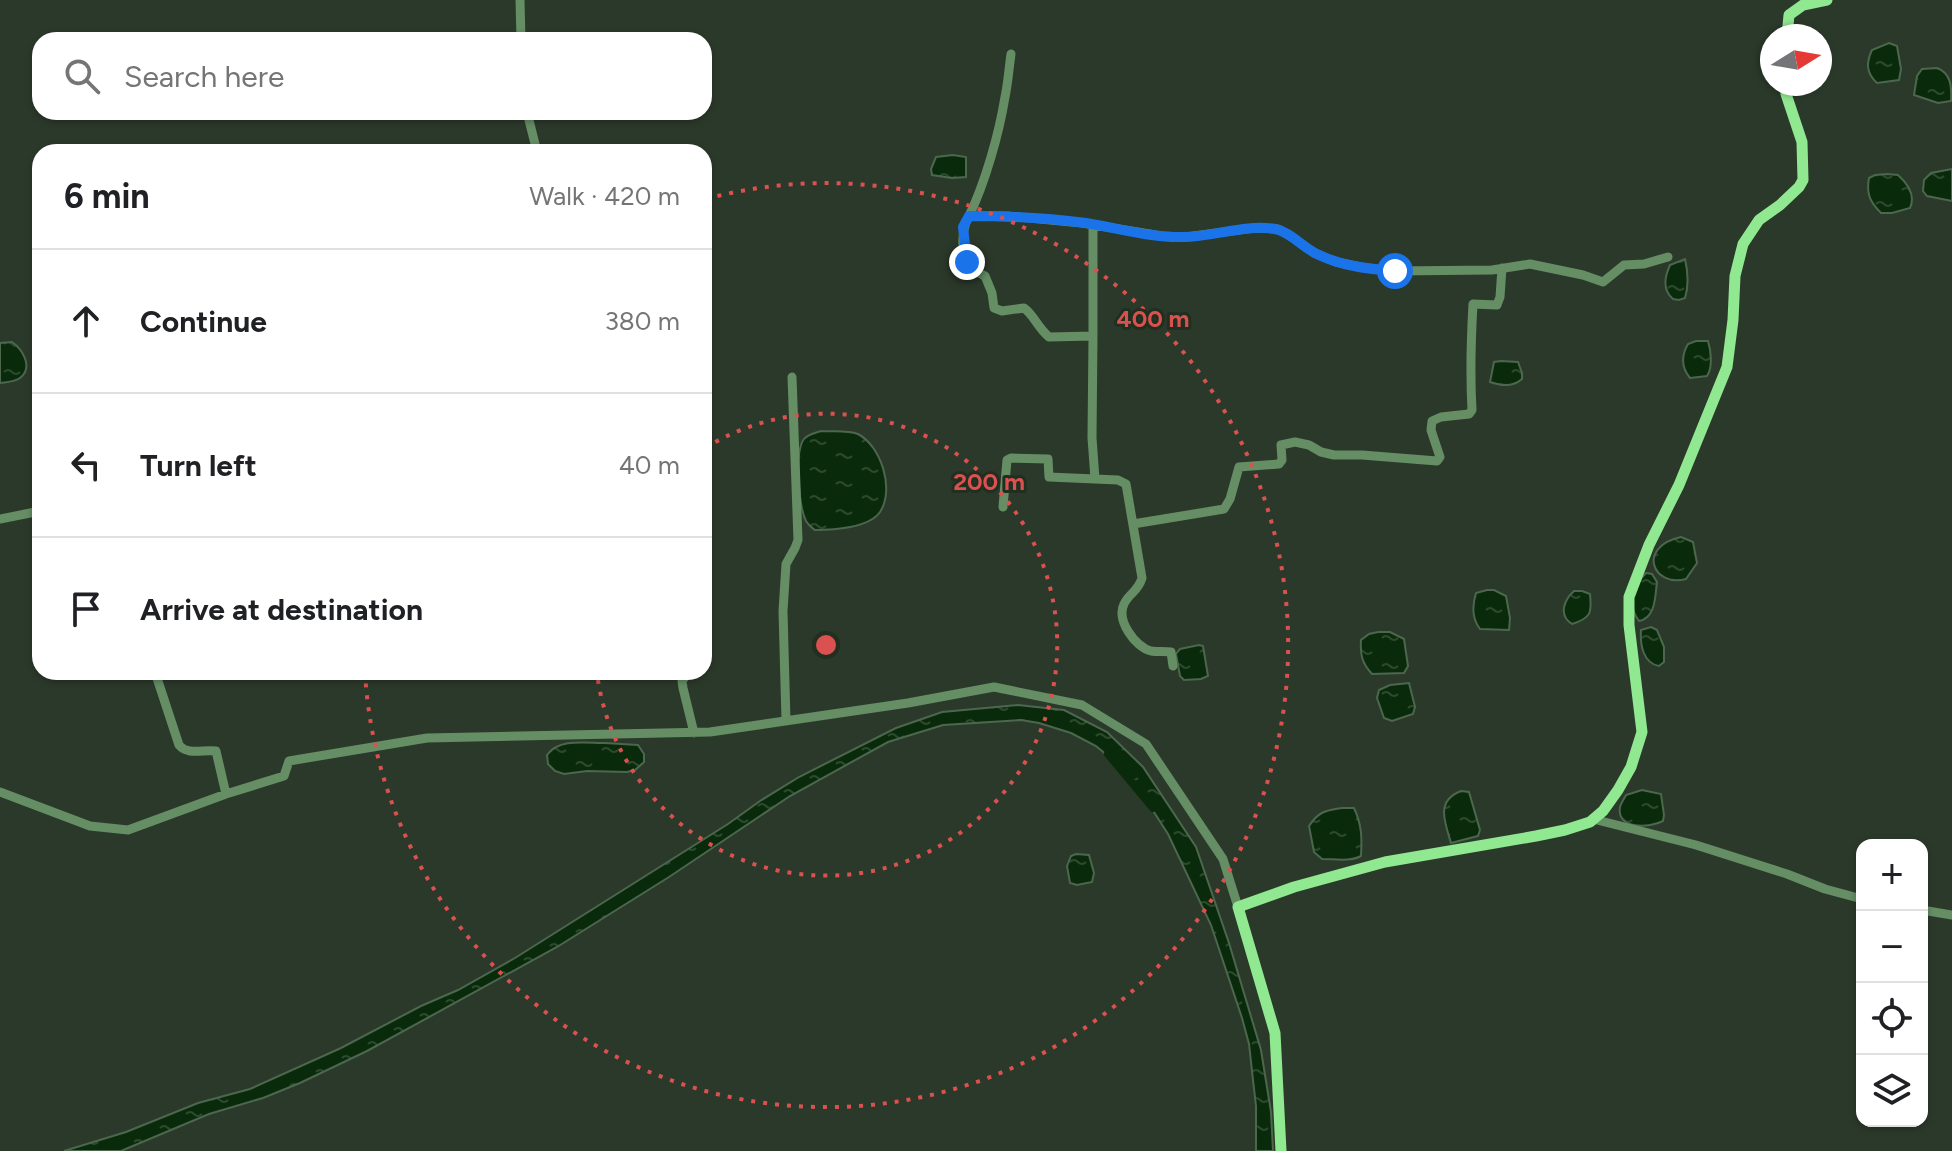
<!DOCTYPE html>
<html lang="en">
<head>
<meta charset="utf-8">
<style>
	:root { --surface:#fff; --page:#f2f2f2; --text:#202124; --muted:#757577; --line:#e0e0e0 }
	body { margin:0; font-family:Figtree,sans-serif; background:var(--page); color:var(--text) }
	.controls { position:absolute; right:24px; bottom:24px; display:grid; overflow:hidden; border-radius:16px; box-shadow:0 2px 6px #0004 }
	.controls button { width:72px; height:72px; display:grid; place-items:center; padding:0; border:0; border-bottom:2px solid var(--line); background:var(--surface); color:var(--text); font:40px sans-serif }
	.compass { position:absolute; left:1760px; top:24px; width:72px; height:72px; border-radius:50%; background:var(--surface); box-shadow:0 2px 6px #0004; rotate:79deg }
	.stop { position:absolute; width:24px; height:24px; margin:-18px; border:6px solid #1a73e8; border-radius:50%; background:#fff }
	.stop.end { background:#1a73e8; border-color:#fff; box-shadow:0 2px 8px #0008 }
	.list { margin:0; padding:0; list-style:none }
	h2 { display:flex; justify-content:space-between; align-items:center; height:104px; margin:0; padding:0 32px; font-size:34px }
	h2 small { font-size:26px; font-weight:400; color:var(--muted) }
	.list li { display:grid; grid-template-columns:52px 1fr auto; gap:24px; align-items:center; box-sizing:border-box; height:144px; padding:0 32px; border-top:2px solid var(--line) }
	.list b { display:block; font-size:30px; white-space:nowrap }
	.list em { font-size:26px; font-style:normal; color:var(--muted) }
	.icon { flex:none; width:44px; height:44px; fill:none; stroke:currentColor; stroke-width:2; stroke-linecap:round; stroke-linejoin:round }
	.map { position:relative; flex:none; width:1952px; height:1151px; overflow:hidden }
	.search { position:absolute; background:var(--surface); box-shadow:0 2px 6px #0004; left:32px; top:32px; width:680px; height:88px; display:flex; align-items:center; gap:20px; box-sizing:border-box; padding:0 28px; border-radius:24px; color:var(--muted); font-size:30px }
	.panel { position:absolute; background:var(--surface); box-shadow:0 2px 6px #0004; left:32px; top:144px; width:680px; height:536px; border-radius:24px }
	.map>svg:first-child { display:block }
	.water { fill:url(#water-ripples); stroke:#4c674e; stroke-width:2 }
	.lines { fill:none; stroke-linecap:round; stroke-linejoin:round }
	.canal { stroke:#092b0b; stroke-width:8 }
	.minor { stroke:#658e65; stroke-width:9 }
	.major { stroke:#90e890; stroke-width:11 }
	.route { stroke:#1a73e8; stroke-width:10 }
	.ring { fill:none; stroke:#da514f; stroke-width:4; stroke-dasharray:4 8 }
	.centre { fill:#da514f; stroke:#212f21; stroke-width:4 }
	.ring-label { font-size:24px; text-anchor:middle; font-weight:bold; fill:#da514f; stroke:#212f21; stroke-width:6; stroke-linejoin:round; paint-order:stroke }
</style>
</head>
<body>
<div class="map">
<svg width="1952" height="1151" viewBox="0 0 1952 1151">
	<defs>
		<pattern id="water-ripples" width="26" height="14" patternUnits="userSpaceOnUse" patternTransform="scale(2)"><rect width="26" height="14" fill="#092b0b"/><path d="M2 4q2-2 4 0t4 0M15 11q2-2 4 0t4 0" fill="none" stroke="#2d4a2f"/></pattern>
	</defs>
	<rect width="100%" height="100%" fill="#2b392a"/>
	<path class="water" d="M 1889,43 L 1897,46 L 1901,69 L 1899,80 L 1877,83 C 1866,73 1866,63 1872,50 Z
		M 1937,68 C 1951,73 1952,87 1951,101 L 1938,103 L 1914,95 L 1917,76 L 1922,69 Z
		M 953,155 L 966,157 L 966,177 L 952,178 L 932,175 L 931,169 L 936,157 Z
		M 1952,169 L 1952,201 L 1927,196 L 1923,191 L 1924,180 L 1931,173 Z
		M 1887,174 L 1898,175 C 1908,184 1916,195 1910,208 L 1892,213 L 1881,213 C 1870,202 1866,194 1869,178 L 1875,175 Z
		M 1685,259 C 1688,272 1689,285 1685,298 L 1679,300 L 1673,299 C 1662,290 1665,276 1670,265 Z
		M 1696,341 L 1708,341 C 1711,351 1713,367 1707,376 L 1690,378 C 1681,367 1681,356 1688,344 Z
		M 12,342 C 22,349 34,367 20,378 C 15,382 6,382 0,383 L 0,343 Z
		M 1501,361 L 1518,362 L 1522,373 L 1522,379 C 1513,387 1501,386 1490,382 L 1494,362 Z
		M 821,431 C 832,432 848,430 858,434 C 881,446 895,489 880,512 C 869,528 833,530 815,530 C 811,527 809,526 806,521 C 799,507 794,452 804,439 C 808,434 815,433 821,431 Z
		M 1681,537 L 1693,542 L 1697,563 L 1686,579 C 1653,588 1636,547 1681,537 Z
		M 1646,573 L 1652,574 L 1657,582 C 1655,596 1656,618 1639,621 C 1627,606 1633,586 1646,573 Z
		M 1487,590 L 1494,590 L 1506,596 L 1510,618 L 1509,630 L 1480,629 C 1472,619 1472,606 1476,593 Z
		M 1574,591 L 1582,591 L 1590,594 C 1592,613 1591,618 1572,624 C 1558,615 1564,600 1574,591 Z
		M 1651,627 L 1657,630 L 1664,647 L 1664,662 L 1659,666 C 1643,663 1640,645 1641,630 Z
		M 1378,632 L 1390,632 L 1404,639 L 1408,666 L 1404,673 L 1372,674 C 1362,663 1360,655 1361,640 L 1369,634 Z
		M 1199,645 L 1203,646 L 1208,676 L 1201,679 L 1184,680 L 1180,676 L 1176,654 L 1180,649 Z
		M 1409,683 L 1415,707 L 1413,714 L 1392,721 L 1384,718 L 1377,698 L 1379,690 L 1390,685 Z
		M 1018,705 L 1064,710 L 1107,732 L 1143,767 L 1196,847 L 1229,943 L 1261,1050 L 1271,1112 L 1273,1151 L 1256,1151 L 1256,1106 L 1253,1080 L 1249,1044 L 1242,1018 L 1211,925 L 1168,834 L 1143,795 L 1121,767 L 1096,746 L 1071,733 L 1039,723 L 1021,720 L 943,725 L 888,742 L 790,796 L 669,877 L 557,947 L 367,1051 L 300,1083 L 263,1098 L 209,1114 L 121,1151 L 64,1151 L 126,1132 L 198,1103 L 250,1089 L 341,1048 L 421,1006 L 458,990 L 515,958 L 728,824 L 760,801 L 799,777 L 896,728 L 942,712 Z
		M 605,743 L 638,745 L 644,754 L 644,762 L 635,770 L 627,772 L 587,771 L 564,774 L 555,771 L 548,764 L 547,755 C 559,738 586,743 605,743 Z
		M 1642,790 L 1661,794 L 1664,815 L 1663,821 C 1650,828 1616,830 1620,807 C 1621,803 1624,799 1626,795 Z
		M 1461,791 L 1469,792 L 1480,830 L 1478,836 L 1451,843 C 1445,822 1435,801 1461,791 Z
		M 1342,808 L 1354,808 C 1362,825 1362,838 1361,856 C 1350,862 1335,859 1322,859 L 1314,852 L 1309,826 C 1319,811 1325,811 1342,808 Z
		M 1076,854 L 1089,855 L 1094,873 L 1092,882 L 1077,885 L 1070,883 L 1067,866 L 1071,856 Z"/>
	<g class="lines">
		<path class="canal" d="M 1108,754 L 1153,808"/>
		<path class="minor" d="M 520,0 L 521,40
			M 527,112 L 537,152
			M 969,216 C 985,183 999,134 1005,97 C 1008,83 1009,68 1011,54
			M 1093,336 L 1093,225
			M 1095,479 L 1118,480 L 1126,484 L 1142,578 C 1138,592 1129,593 1124,604 C 1116,620 1135,647 1151,651 C 1157,652 1165,651 1171,652 L 1173,666
			M 1003,507 L 1007,460 L 1011,458 L 1048,459 L 1049,477 L 1095,479 L 1092,438 L 1093,336 L 1049,337 C 1037,327 1034,315 1024,308 L 1002,311 L 994,308 L 992,293 L 985,276 C 979,273 972,270 968,264 C 960,251 962,228 969,216 L 1008,216 L 1082,223 L 1162,236 L 1186,237 L 1254,228 L 1278,229 L 1289,235 L 1314,253 L 1336,262 L 1366,268 L 1395,271 L 1492,270 L 1530,264 L 1583,275 L 1603,282 L 1624,265 L 1644,264 L 1668,257
			M 0,519 L 40,511
			M 1133,524 L 1224,509 L 1230,499 L 1239,467 L 1279,464 L 1282,460 L 1281,445 L 1295,442 L 1309,445 L 1321,452 L 1334,455 L 1362,455 L 1437,461 L 1440,457 L 1431,430 L 1432,421 L 1441,417 L 1469,414 L 1472,410 C 1470,375 1471,339 1473,304 L 1497,305 L 1500,297 L 1502,268
			M 155,672 L 179,745 C 188,756 204,749 216,751 L 226,794
			M 684,672 L 685,677 L 682,681 L 683,688 L 694,733
			M 786,721 L 783,611 L 786,564 L 795,548 L 798,540 L 792,377
			M 0,792 L 90,826 L 128,830 L 226,794 L 284,776 L 289,761 L 427,738 L 710,732 L 908,703 L 994,687 L 1082,705 L 1146,744 L 1223,859 L 1238,907
			M 1593,819 L 1696,845 L 1787,874 L 1825,889 L 1862,899
			M 1922,910 L 1952,915"/>
		<path class="major" d="M 1787,36 L 1789,15 L 1803,5 L 1827,0
			M 1281,1151 L 1275,1033 L 1238,907 L 1294,887 L 1385,862 L 1536,836 L 1565,830 L 1590,822 L 1603,811 L 1618,790 L 1631,767 L 1642,732 L 1629,625 L 1629,597 L 1649,545 L 1679,485 L 1727,367 L 1733,320 L 1735,276 L 1743,244 L 1759,220 L 1780,205 L 1799,187 L 1803,180 L 1802,142 L 1786,94 L 1785,84"/>
	</g>
	<g class="lines">
		<path class="route" d="M 967,262 L 963,227 L 969,216 C 1008,216 1047,218 1086,223 C 1118,228 1151,238 1183,237 C 1214,237 1244,224 1275,229 C 1291,232 1302,247 1317,254 C 1341,266 1368,269 1395,271"/>
	</g>
	<g class="ring">
		<path d="M705 448A231 231 0 1 1 597 673"/>
		<path d="M706 199A462 462 0 1 1 365 673"/>
	</g>
	<circle cx="826" cy="645" r="12" class="centre"/>
	<g class="ring-label">
		<text x="1153" y="327">400 m</text>
		<text x="989" y="490">200 m</text>
	</g>
</svg>
<div class="controls">
<button>+</button>
<button>−</button>
<button><svg class="icon" aria-label="locate" viewBox="0 0 24 24"><circle cx="12" cy="12" r="6"/><path d="M12 2v4M12 18v4M2 12h4M18 12h4"/></svg></button>
<button><svg class="icon" aria-label="layers" viewBox="0 0 24 24"><path d="M12 4l9 5-9 5-9-5zM3 14l9 5 9-5"/></svg></button>
</div>
<svg class="compass" viewBox="-18 -18 36 36"><path d="M0-13l5 13h-10z" fill="#e53935"/><path d="M0 13l5-13h-10z" fill="#757577"/></svg>
<div class="stop" style="left:1395px;top:271px"></div>
<div class="stop end" style="left:967px;top:262px"></div>
<div class="search"><svg class="icon" aria-label="search" viewBox="0 0 24 24"><circle cx="10" cy="10" r="6"/><path d="M15 15l6 6"/></svg>Search here</div>
<section class="panel">
<h2>6 min<small>Walk · 420 m</small></h2>
<ul class="list">
<li><svg class="icon" aria-label="ahead" viewBox="0 0 24 24"><path d="M12 20V5M6 11l6-6 6 6"/></svg><div><b>Continue</b></div><em>380 m</em></li>
<li><svg class="icon" aria-label="left" viewBox="0 0 24 24"><path d="M17 20v-9H6M10 6l-5 5 5 5"/></svg><div><b>Turn left</b></div><em>40 m</em></li>
<li><svg class="icon" aria-label="arrive" viewBox="0 0 24 24"><path d="M6 21V4h12l-3 4 3 4H6"/></svg><div><b>Arrive at destination</b></div></li>
</ul>
</section>
</div>
</body>
</html>
